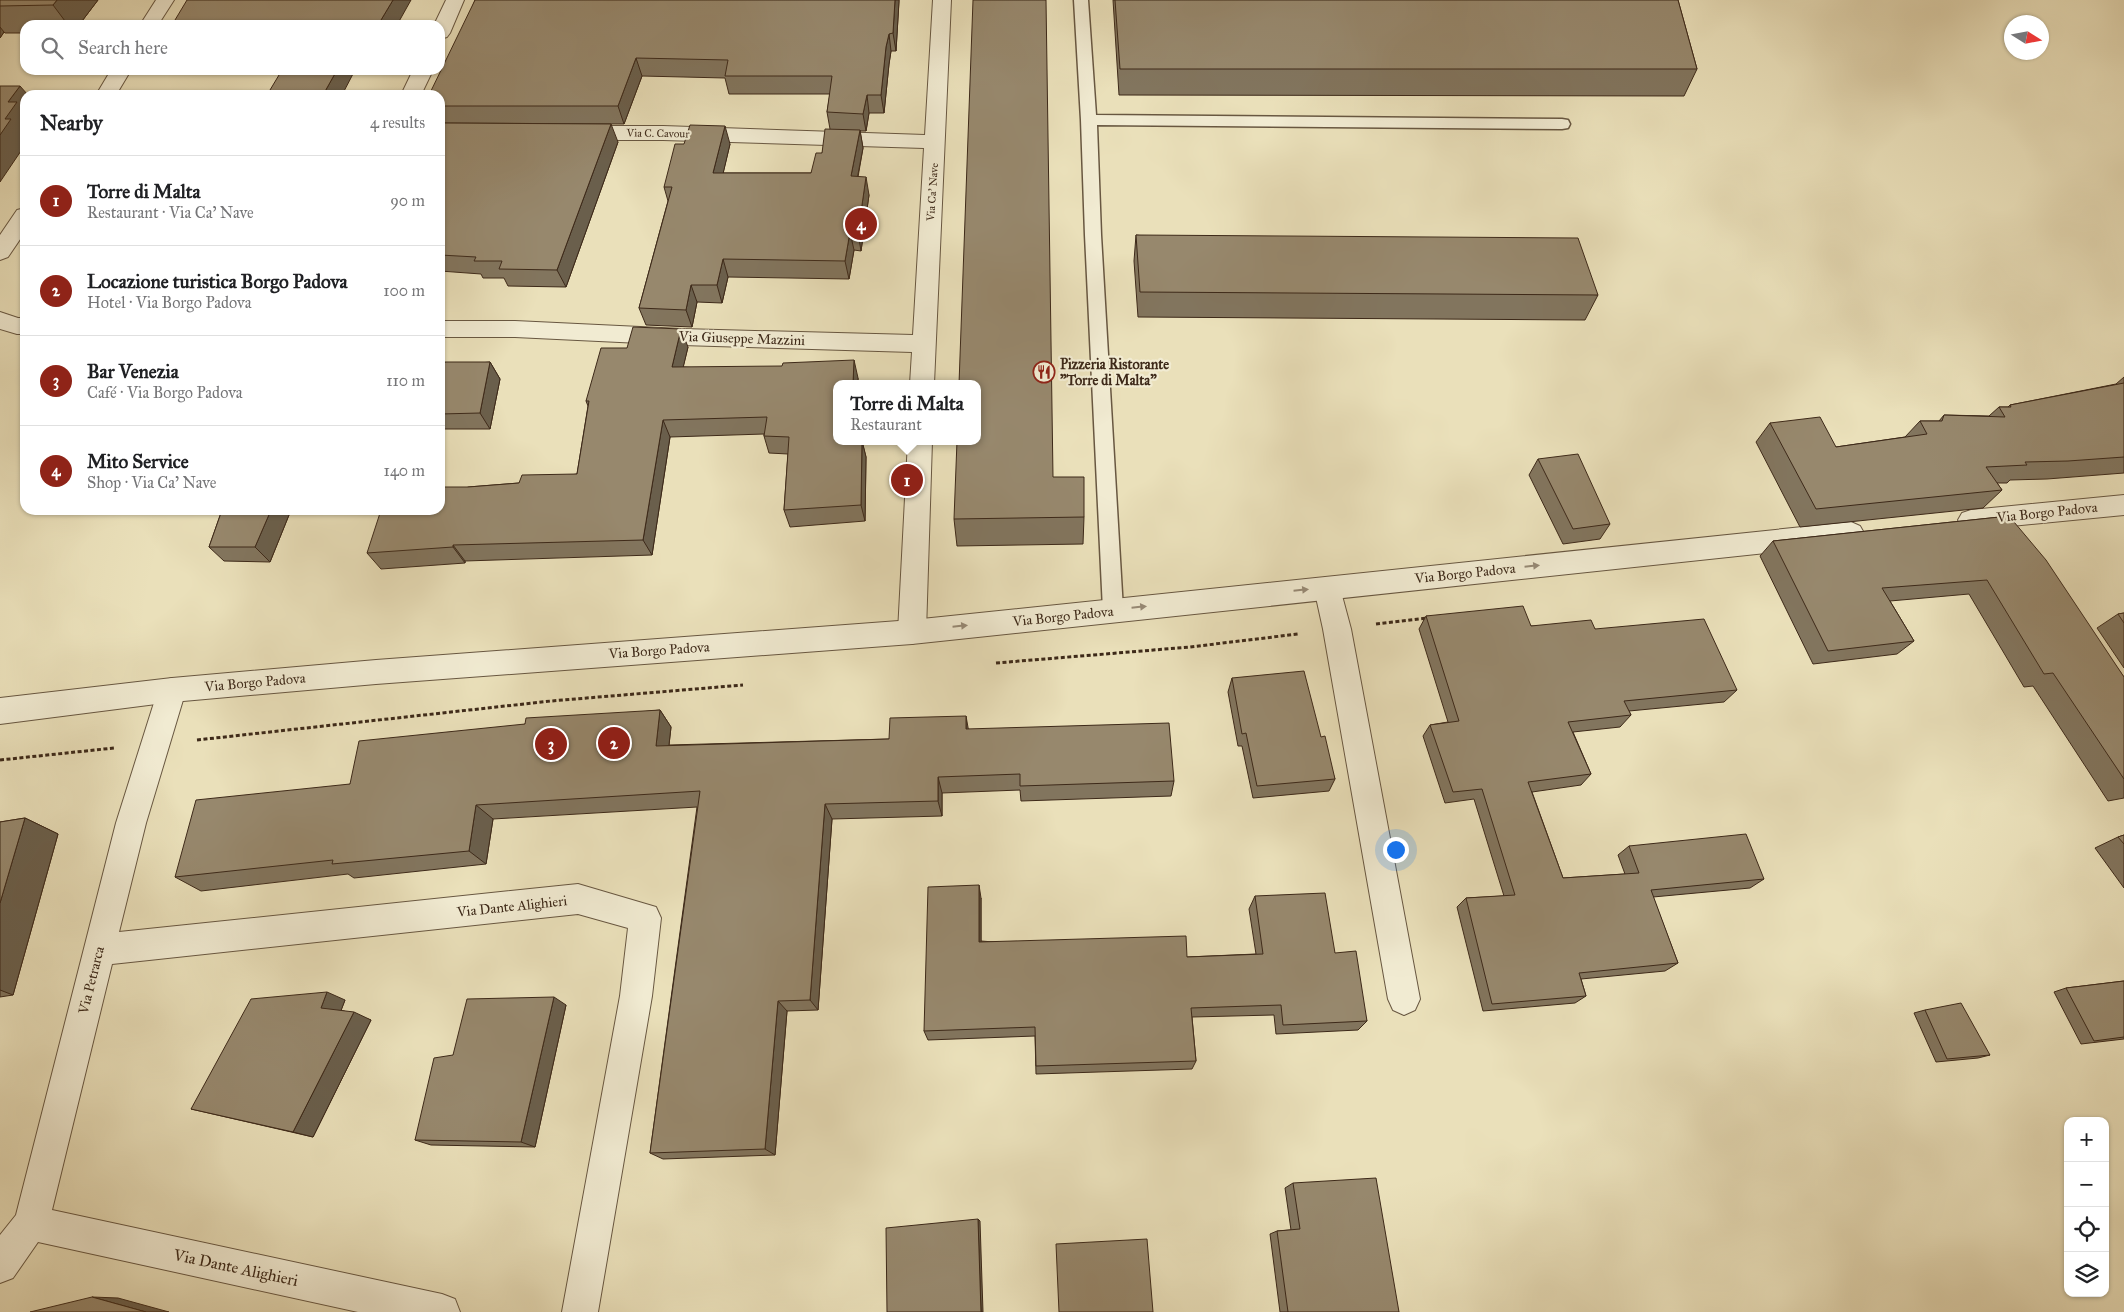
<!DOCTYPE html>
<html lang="en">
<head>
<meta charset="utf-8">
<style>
	:root { --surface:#fff; --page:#f6f6f6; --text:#202124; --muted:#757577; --line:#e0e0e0; --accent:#8f2418 }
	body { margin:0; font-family:"IM FELL Great Primer",serif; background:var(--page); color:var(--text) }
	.controls { position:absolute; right:15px; bottom:15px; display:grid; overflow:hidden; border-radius:10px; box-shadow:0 1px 4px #0004 }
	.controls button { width:45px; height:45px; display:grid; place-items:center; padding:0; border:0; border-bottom:1px solid var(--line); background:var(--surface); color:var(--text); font:25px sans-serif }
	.compass { position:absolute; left:2004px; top:15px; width:45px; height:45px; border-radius:50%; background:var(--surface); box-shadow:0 1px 4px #0004; rotate:101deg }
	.you { position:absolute; left:1395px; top:849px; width:18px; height:18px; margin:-12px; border:4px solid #fff; border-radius:50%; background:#1a73e8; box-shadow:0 0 0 8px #1a73e833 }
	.badge { display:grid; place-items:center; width:32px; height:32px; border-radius:50%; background:var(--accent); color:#fff; font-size:16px; font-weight:700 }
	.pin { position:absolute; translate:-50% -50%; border:2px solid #fff; box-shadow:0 1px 5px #0006 }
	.popup { position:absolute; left:833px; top:380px; width:148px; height:65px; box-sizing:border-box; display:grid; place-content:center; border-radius:10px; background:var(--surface); filter:drop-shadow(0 1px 4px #0005); font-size:16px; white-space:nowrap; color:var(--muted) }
	.popup b { font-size:19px; color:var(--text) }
	.popup::after { content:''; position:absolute; left:50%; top:100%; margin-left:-10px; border:10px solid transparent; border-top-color:var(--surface) }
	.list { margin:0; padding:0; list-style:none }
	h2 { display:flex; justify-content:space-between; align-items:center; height:65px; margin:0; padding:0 20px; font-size:21px }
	h2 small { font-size:16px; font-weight:400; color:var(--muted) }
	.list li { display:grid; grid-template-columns:32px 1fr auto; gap:15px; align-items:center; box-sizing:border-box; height:90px; padding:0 20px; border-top:1px solid var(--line) }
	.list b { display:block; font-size:19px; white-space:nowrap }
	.list p { margin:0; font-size:16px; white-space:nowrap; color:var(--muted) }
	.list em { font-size:16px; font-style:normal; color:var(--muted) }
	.icon { flex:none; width:28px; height:28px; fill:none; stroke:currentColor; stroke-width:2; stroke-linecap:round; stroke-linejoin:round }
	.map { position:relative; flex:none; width:2124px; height:1312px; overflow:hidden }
	.search { position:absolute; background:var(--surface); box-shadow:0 1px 4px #0004; left:20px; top:20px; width:425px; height:55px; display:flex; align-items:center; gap:12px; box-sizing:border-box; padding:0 18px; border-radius:15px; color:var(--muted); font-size:19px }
	.panel { position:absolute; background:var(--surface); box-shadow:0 1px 4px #0004; left:20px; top:90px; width:425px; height:425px; border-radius:15px }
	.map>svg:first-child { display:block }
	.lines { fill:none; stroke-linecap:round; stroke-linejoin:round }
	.service-casing { stroke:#685741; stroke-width:3 }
	.minor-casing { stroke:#685741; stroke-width:2 }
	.tertiary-casing { stroke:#685741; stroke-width:2 }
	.path { stroke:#3d2919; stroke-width:3; stroke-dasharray:4 2.5; stroke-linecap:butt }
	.service { fill:#f1ebd2; fill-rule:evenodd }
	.minor { fill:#f1ebd2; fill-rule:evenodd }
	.tertiary { fill:#f1ebd2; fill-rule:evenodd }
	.wall { fill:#82755e; stroke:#3d2919 }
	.shaded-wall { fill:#6a5f4c; stroke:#3d2919 }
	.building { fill:#97886d; stroke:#3d2919 }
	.oneway { fill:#978a76 }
	.labels { text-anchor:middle; stroke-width:4.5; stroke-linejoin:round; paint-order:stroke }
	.far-street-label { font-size:11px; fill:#3d2919; stroke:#f1ebd2 }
	.street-label { font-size:14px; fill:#3d2919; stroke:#f1ebd2 }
	.poi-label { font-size:14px; font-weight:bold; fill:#3d2919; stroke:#f1ebd2; text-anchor:start }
	.near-street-label { font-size:16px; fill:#3d2919; stroke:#f1ebd2 }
</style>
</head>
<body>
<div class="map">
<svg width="2124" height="1312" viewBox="0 0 2124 1312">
	<rect width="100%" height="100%" fill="#eae0ba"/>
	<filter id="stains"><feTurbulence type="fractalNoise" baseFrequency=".004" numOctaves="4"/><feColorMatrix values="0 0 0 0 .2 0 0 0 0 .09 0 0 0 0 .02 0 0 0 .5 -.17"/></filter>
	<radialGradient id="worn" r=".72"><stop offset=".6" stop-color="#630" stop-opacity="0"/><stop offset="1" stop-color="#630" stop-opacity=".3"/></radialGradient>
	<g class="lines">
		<g class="service-casing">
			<path id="service" d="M 1074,0 L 1088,0 L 1096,115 L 1562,119 L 1568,120 L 1570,124 L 1568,128 L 1562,129 L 1097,125 L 1101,235 L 1123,610 L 1120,616 L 1113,619 L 1106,616 L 1103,610 L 1085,235 L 1081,120 Z"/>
		</g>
		<g class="minor-casing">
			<path id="minor" d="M 156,0 L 174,0 L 158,25 L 140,25 Z
				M 446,0 L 464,0 L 450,33 L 447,37 L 440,39 L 440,25 L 434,25 Z
				M 933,0 L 951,0 L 934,384 L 910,384 L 912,352 L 682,345 L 515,337 L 440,337 L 440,321 L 515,321 L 682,329 L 913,335 L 924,148 L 663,140 L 576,140 L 569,138 L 566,133 L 569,128 L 576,126 L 663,126 L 925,135 Z
				M 111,70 L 131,70 L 116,95 L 96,95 Z
				M 413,70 L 433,70 L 421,95 L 401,95 Z
				M 25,208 L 25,232 L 8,257 L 0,260 L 0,235 L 17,210 Z
				M 0,312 L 18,318 L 25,318 L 25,334 L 17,334 L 0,329 Z
				M 908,441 L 932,441 L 926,632 L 922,640 L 912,644 L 902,640 L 898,632 Z
				M 1327,577 L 1336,580 L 1340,588 L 1351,629 L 1420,999 L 1415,1010 L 1404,1015 L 1393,1010 L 1388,999 L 1323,629 L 1314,588 L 1318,580 Z
				M 172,678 L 182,681 L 186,690 L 146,823 L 119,932 L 578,884 L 656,907 L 661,918 L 652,996 L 598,1312 L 562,1312 L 620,996 L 628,928 L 578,914 L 112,964 L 52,1210 L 442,1294 L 455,1299 L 460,1312 L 358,1312 L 38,1242 L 13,1278 L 0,1283 L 0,1235 L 16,1215 L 116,823 L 158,690 L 162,681 Z"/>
		</g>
		<g class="tertiary-casing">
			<path id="tertiary" d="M 2124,495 L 2124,515 L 1971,530 L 1962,527 L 1958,520 L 1962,513 L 1971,510 Z
				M 1851,522 L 1860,526 L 1864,533 L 1860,540 L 1851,544 L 912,644 L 376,684 L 172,702 L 0,724 L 0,698 L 172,678 L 376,660 L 912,620 Z"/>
		</g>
		<path class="path" d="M 1376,624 L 1427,618
			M 996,663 L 1190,647 L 1298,634
			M 197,740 L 551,701 L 743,685
			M 0,760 L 114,748"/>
		<use href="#service" class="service"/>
		<use href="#minor" class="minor"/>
		<use href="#tertiary" class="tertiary"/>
	</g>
	<path class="wall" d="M 0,0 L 98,0 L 79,25 L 25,25 L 25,33 L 5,33 L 4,32 L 0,38 Z
		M 475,0 L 899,0 L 896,51 L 891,51 L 889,64 L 884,113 L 869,113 L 866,131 L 860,131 L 863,148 L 858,177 L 869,195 L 861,251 L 854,250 L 849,279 L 728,277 L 722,303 L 697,302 L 692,327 L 646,325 L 639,308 L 668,201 L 664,187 L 730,144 L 723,173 L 811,173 L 822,153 L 830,129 L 827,112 L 830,94 L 729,94 L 725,78 L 642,76 L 624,124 L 440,123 L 440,95 Z
		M 1113,0 L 1678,0 L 1697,69 L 1684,96 L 1119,95 Z
		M 282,70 L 372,70 L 370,72 Z
		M 440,123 L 618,142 L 566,287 L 508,286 L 504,278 L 483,278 L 481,274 L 440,271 Z
		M 1136,235 L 1598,295 L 1585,320 L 1138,317 L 1134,261 Z
		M 688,347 L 683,367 L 858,378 L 858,384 L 837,384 L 837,441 L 862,441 L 866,457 L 865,521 L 790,527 L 784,510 L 788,454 L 769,453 L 764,436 L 764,434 L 670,437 L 652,555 L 465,561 L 465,563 L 381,569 L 367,553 L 468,487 L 519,483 L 577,474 L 588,406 L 586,401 L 627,348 Z
		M 490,362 L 500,379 L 490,429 L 440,429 L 440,367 Z
		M 2124,377 L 2124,473 L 2047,479 L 2010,480 L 2007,483 L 1997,483 L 2002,490 L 1983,508 L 1800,527 L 1756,442 L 1770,423 L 1836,447 L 1905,437 L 1920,421 L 1939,421 L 1944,415 L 1989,416 L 1999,407 L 2008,407 L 2010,405 L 2116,384 Z
		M 1538,459 L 1610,524 L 1600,539 L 1563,544 L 1529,475 Z
		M 1053,477 L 1084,517 L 1083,544 L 957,546 L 954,519 Z
		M 222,510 L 291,510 L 270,562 L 224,561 L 209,547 Z
		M 2009,516 L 2124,677 L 2124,798 L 2108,801 L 2033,686 L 2024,687 L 1969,594 L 1890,601 L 1914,641 L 1897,654 L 1813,664 L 1760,556 L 1773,541 Z
		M 2124,613 L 2124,668 L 2097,628 L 2118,614 Z
		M 1426,616 L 1531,626 L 1595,629 L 1737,690 L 1724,702 L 1629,711 L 1631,715 L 1620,727 L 1573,732 L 1591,774 L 1581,785 L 1532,792 L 1563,878 L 1625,874 L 1618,855 L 1629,846 L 1764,879 L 1750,888 L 1653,897 L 1678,963 L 1665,971 L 1581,979 L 1586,996 L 1575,1003 L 1483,1011 L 1457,907 L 1466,898 L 1504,896 L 1474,799 L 1445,803 L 1423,736 L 1430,725 L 1448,722 L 1419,629 Z
		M 1232,678 L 1321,737 L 1335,779 L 1329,791 L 1253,798 L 1242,746 L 1238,746 L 1228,692 Z
		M 660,710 L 671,727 L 669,745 L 889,739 L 968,729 L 1174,781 L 1171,796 L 1021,801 L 1020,790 L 942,793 L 942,816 L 832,819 L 818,1010 L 787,1011 L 775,1155 L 663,1159 L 650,1153 L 697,807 L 493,819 L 486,864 L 354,878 L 348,874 L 201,891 L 175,877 L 350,784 L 525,724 Z
		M 25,818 L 58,834 L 13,995 L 0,997 L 0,822 Z
		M 2124,835 L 2124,888 L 2095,848 L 2118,837 Z
		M 1255,896 L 1335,953 L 1367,1021 L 1358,1030 L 1276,1034 L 1274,1015 L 1192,1017 L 1196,1061 L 1192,1069 L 1036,1074 L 1035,1036 L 928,1040 L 924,1031 L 981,898 L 981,941 L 1187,957 L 1256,954 L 1249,909 Z
		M 2124,981 L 2124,1039 L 2081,1044 L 2054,992 L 2066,988 Z
		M 345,1000 L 341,1010 L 371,1020 L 313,1137 L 191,1109 Z
		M 566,1005 L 535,1147 L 431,1145 L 415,1140 L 453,1055 Z
		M 1925,1010 L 1990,1055 L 1978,1058 L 1936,1062 L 1914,1013 Z
		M 1293,1183 L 1399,1312 L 1280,1312 L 1270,1234 L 1277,1231 L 1291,1230 L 1285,1188 Z"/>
	<path class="shaded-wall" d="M 57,0 L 98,0 L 79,25 L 68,25 L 53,5 Z
		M 393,0 L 411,0 L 397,25 L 378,25 Z
		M 895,0 L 899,0 L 899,2 L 896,51 L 893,33 Z
		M 0,27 L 4,32 L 0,38 Z
		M 889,34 L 891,51 L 889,64 L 884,113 L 881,95 L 886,47 Z
		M 636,58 L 642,76 L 624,124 L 618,106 Z
		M 337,70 L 353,70 L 354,72 L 342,95 L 323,95 Z
		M 20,86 L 28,95 L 25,95 L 25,145 L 0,182 L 0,135 L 5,119 L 8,102 Z
		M 867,95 L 869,113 L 866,131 L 863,114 Z
		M 611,124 L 618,142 L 566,287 L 557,270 Z
		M 725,126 L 730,144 L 719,191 L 713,173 Z
		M 860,130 L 863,148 L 854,195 L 851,176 Z
		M 866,177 L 869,195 L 861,251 L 858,233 Z
		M 850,232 L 854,250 L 849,279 L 845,261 Z
		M 723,259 L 728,277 L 722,303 L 717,285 Z
		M 691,285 L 697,302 L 692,327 L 686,310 Z
		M 681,329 L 688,347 L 679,385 L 672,367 Z
		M 854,360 L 858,378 L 858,384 L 853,384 Z
		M 490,362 L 500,379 L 490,429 L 480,413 Z
		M 663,420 L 670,437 L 652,555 L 643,540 Z
		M 862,441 L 866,457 L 865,521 L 861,505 Z
		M 271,510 L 291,510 L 270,562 L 255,547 Z
		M 453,545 L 465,561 L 465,563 L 453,547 Z
		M 660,710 L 671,727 L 667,762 L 656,746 Z
		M 966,716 L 969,733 L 966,729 Z
		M 938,777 L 942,793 L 942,816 L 938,801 Z
		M 825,804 L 832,819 L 818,1010 L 810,1000 Z
		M 476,805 L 493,819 L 486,864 L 469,851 Z
		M 25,818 L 58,834 L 13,995 L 0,990 L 0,903 Z
		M 979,885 L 981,898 L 981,953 L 979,942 Z
		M 327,992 L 345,1000 L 339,1016 L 321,1008 Z
		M 554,997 L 566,1005 L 535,1147 L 521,1142 Z
		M 778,1001 L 787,1011 L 775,1155 L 765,1149 Z
		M 354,1012 L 371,1020 L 313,1137 L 293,1132 Z
		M 978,1219 L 980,1221 L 983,1312 L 981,1312 Z
		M 92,1297 L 118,1298 L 169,1312 L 146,1312 Z"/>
	<path class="building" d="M 0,0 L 57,0 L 53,5 L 0,6 Z
		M 187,0 L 393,0 L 378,25 L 172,25 Z
		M 475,0 L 895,0 L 893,33 L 889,34 L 886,47 L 881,95 L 867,95 L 863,114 L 827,112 L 832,76 L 725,76 L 728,60 L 636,58 L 618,106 L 440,106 L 440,95 L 429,95 Z
		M 973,0 L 1046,0 L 1053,477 L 1084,477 L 1084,517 L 954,519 L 957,441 L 977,441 L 977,384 L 959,384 Z
		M 1115,0 L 1678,0 L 1697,69 L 1120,69 Z
		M 282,70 L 337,70 L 323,95 L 267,95 Z
		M 0,86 L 20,86 L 8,102 L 17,102 L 5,119 L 11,119 L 0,135 Z
		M 440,123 L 611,124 L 557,270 L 499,269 L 502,261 L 474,261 L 476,257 L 440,255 Z
		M 690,125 L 725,126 L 713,173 L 811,173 L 816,153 L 822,153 L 825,129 L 860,130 L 851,176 L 866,177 L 858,233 L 850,232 L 845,261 L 723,259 L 717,285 L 691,285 L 686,310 L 639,308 L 672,187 L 664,187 L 675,144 L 684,144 Z
		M 1136,235 L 1578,238 L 1598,295 L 1140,292 Z
		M 633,327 L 681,329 L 672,367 L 782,366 L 783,363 L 854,360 L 853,384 L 837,384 L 837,441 L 862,441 L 861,505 L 784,510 L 789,437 L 764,436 L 767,417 L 663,420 L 643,540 L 453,545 L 453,547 L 367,553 L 381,510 L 440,510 L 440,487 L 468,487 L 519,483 L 522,475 L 577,474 L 589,401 L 586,401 L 601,348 L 627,348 Z
		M 445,362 L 490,362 L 480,413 L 440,414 L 440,367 L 443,367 Z
		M 2124,383 L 2124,457 L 2068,461 L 2025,462 L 2027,465 L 1986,467 L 2002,490 L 1816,509 L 1770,423 L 1820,417 L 1836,447 L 1927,434 L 1920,421 L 1942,421 L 1944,415 L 2005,417 L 1999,407 L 2011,407 L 2010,405 Z
		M 1578,454 L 1610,524 L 1573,529 L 1538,459 Z
		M 222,510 L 271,510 L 255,547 L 209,547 Z
		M 2009,516 L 2046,560 L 2124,677 L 2124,779 L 2053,673 L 2044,674 L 1987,580 L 1882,588 L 1914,641 L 1828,651 L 1773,541 Z
		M 1523,606 L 1531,626 L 1591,620 L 1595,629 L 1704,619 L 1737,690 L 1624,701 L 1631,715 L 1568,722 L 1591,774 L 1528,782 L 1563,878 L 1639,873 L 1629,846 L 1746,834 L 1764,879 L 1651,890 L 1678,963 L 1579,973 L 1586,996 L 1492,1004 L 1466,898 L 1515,895 L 1482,789 L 1453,792 L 1430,725 L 1459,721 L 1426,616 Z
		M 2124,613 L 2124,623 L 2118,614 Z
		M 1304,671 L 1321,737 L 1325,736 L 1335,779 L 1257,786 L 1246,733 L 1242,734 L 1232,678 Z
		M 660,710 L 656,746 L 889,739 L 890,718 L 966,716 L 966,729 L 1169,723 L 1174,781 L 1020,786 L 1020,774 L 938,777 L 938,801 L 825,804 L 810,1000 L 778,1001 L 765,1149 L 650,1153 L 700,791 L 476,805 L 469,851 L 332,864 L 333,860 L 175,877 L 196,800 L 350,784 L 359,741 L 525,724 L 526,718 Z
		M 25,818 L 0,903 L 0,822 Z
		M 2124,835 L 2124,844 L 2118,837 Z
		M 979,885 L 979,942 L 1186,936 L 1187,957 L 1263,954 L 1255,896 L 1325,893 L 1335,953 L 1356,951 L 1367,1021 L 1283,1025 L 1281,1005 L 1191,1008 L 1196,1061 L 1036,1066 L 1035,1027 L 924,1031 L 928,887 Z
		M 2124,981 L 2124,1037 L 2094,1041 L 2066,988 Z
		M 327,992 L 321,1008 L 354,1012 L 293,1132 L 191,1109 L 251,999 Z
		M 554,997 L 521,1142 L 415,1140 L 434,1058 L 453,1055 L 467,999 Z
		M 1961,1003 L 1990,1055 L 1947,1059 L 1925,1010 Z
		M 1376,1178 L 1399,1312 L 1288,1312 L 1277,1231 L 1300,1229 L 1293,1183 Z
		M 978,1219 L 981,1312 L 887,1312 L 886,1228 Z
		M 1147,1239 L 1153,1312 L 1059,1312 L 1056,1244 Z
		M 92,1297 L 146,1312 L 30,1312 Z"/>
	<defs><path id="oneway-solid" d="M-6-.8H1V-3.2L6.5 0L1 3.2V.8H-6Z" transform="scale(1.25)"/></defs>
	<g class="oneway">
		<use href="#oneway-solid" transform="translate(1532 566) rotate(-6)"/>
		<use href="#oneway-solid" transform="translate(1301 590) rotate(-6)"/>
		<use href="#oneway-solid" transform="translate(1139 607) rotate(-6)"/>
		<use href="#oneway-solid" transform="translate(960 626) rotate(-6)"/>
	</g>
	<defs>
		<g id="restaurant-ring" transform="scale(1.125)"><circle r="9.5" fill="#f1ebd2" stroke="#8f2418" stroke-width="1.5"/><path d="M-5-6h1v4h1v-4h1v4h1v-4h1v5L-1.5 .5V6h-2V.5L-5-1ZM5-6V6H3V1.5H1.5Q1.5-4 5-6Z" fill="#8f2418"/></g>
	</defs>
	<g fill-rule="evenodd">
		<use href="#restaurant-ring" x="1044" y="372"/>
	</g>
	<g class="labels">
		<g class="far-street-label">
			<text transform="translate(658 133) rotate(1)" y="4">Via C. Cavour</text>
			<text transform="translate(932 192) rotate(-86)" y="4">Via Ca' Nave</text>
		</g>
		<g class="street-label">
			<text transform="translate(742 338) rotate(2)" y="5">Via Giuseppe Mazzini</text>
			<text transform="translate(2047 512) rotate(-6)" y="5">Via Borgo Padova</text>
			<text transform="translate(1465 573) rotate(-6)" y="5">Via Borgo Padova</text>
			<text transform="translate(1063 616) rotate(-6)" y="5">Via Borgo Padova</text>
			<text transform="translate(659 650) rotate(-4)" y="5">Via Borgo Padova</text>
			<text transform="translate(255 682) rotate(-5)" y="5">Via Borgo Padova</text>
			<text transform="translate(512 906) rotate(-6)" y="5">Via Dante Alighieri</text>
			<text transform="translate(91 980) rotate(-76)" y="5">Via Petrarca</text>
		</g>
		<g class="poi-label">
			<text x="1060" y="369">Pizzeria Ristorante<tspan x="1060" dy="16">"Torre di Malta"</tspan></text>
		</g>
		<g class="near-street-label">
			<text transform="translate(236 1267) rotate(12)" y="6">Via Dante Alighieri</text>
		</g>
	</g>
	<rect width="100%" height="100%" filter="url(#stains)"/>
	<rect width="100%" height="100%" fill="url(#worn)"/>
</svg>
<div class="controls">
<button>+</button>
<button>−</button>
<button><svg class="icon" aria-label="locate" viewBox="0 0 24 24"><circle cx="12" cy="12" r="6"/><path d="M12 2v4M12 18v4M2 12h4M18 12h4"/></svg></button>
<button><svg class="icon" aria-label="layers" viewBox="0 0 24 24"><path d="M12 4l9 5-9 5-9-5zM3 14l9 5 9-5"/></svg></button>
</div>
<svg class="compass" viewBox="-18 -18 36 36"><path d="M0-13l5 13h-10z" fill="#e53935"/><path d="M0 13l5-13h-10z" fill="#757577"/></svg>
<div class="you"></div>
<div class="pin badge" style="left:907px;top:480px">1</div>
<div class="popup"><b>Torre di Malta</b>Restaurant</div>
<div class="pin badge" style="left:614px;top:743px">2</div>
<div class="pin badge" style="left:551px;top:744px">3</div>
<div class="pin badge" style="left:861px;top:224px">4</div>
<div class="search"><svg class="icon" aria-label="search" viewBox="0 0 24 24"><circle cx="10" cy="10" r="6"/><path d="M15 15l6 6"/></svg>Search here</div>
<section class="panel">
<h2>Nearby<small>4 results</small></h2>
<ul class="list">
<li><span class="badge">1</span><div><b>Torre di Malta</b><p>Restaurant · Via Ca' Nave</p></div><em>90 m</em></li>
<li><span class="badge">2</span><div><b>Locazione turistica Borgo Padova</b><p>Hotel · Via Borgo Padova</p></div><em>100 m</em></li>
<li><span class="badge">3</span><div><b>Bar Venezia</b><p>Café · Via Borgo Padova</p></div><em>110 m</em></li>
<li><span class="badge">4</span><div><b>Mito Service</b><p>Shop · Via Ca' Nave</p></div><em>140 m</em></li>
</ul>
</section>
</div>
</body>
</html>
